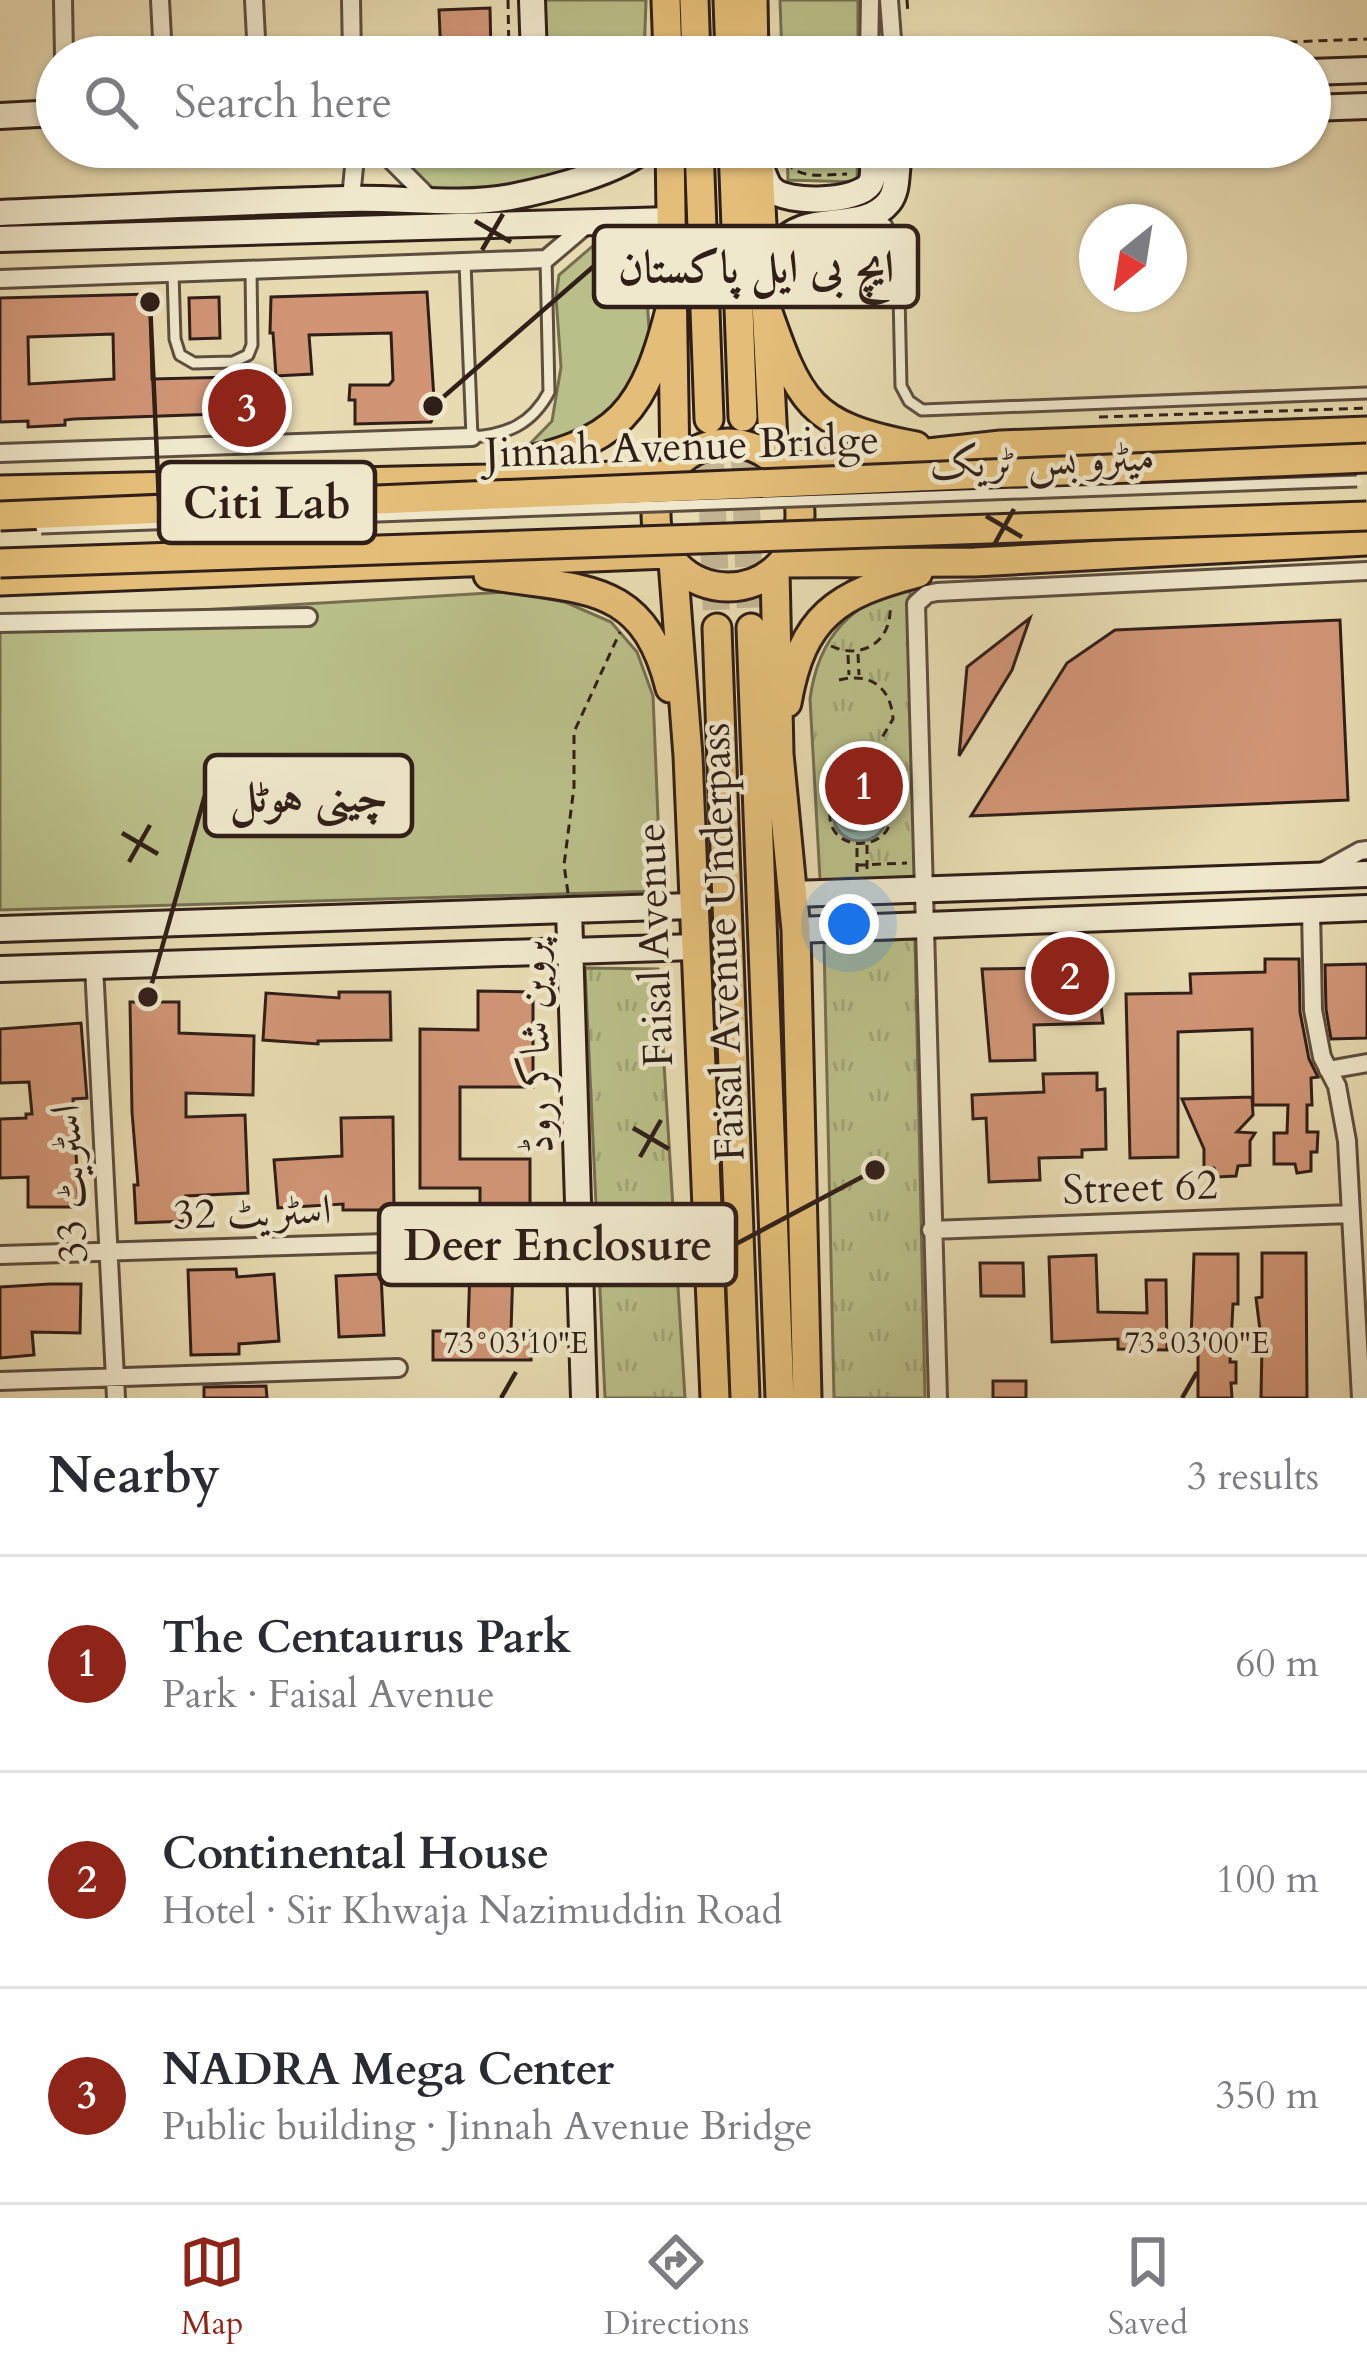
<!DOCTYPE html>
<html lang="en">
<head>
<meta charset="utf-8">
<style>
	:root { --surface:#fff; --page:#f2f2f3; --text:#2b2b33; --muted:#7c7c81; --line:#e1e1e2; --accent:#8f2418 }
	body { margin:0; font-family:Cardo,Amiri,serif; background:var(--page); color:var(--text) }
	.compass { position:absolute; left:1079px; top:204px; width:108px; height:108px; border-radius:50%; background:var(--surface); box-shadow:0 3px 9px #0004; rotate:210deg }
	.you { position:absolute; left:849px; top:924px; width:42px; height:42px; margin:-30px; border:9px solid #fff; border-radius:50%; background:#1a73e8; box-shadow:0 0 0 18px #1a73e833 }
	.badge { display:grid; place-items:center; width:78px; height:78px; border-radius:50%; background:var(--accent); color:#fff; font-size:39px; font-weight:700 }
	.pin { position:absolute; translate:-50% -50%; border:6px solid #fff; box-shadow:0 3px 12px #0006 }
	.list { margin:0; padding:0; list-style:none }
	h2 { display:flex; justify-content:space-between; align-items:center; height:156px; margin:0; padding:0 48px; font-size:51px }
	h2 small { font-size:39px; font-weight:400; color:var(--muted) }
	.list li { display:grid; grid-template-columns:78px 1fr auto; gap:36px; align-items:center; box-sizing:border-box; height:216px; padding:0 48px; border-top:3px solid var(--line) }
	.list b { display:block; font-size:45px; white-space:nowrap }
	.list p { margin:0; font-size:39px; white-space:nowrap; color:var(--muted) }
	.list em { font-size:39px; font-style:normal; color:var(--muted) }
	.icon { flex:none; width:66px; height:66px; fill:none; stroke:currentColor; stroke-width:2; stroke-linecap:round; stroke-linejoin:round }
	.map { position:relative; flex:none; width:1367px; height:1398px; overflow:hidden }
	.search { position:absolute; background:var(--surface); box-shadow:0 3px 9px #0004; left:36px; right:36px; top:36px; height:132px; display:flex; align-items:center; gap:30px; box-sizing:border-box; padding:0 42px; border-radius:66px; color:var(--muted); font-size:45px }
	.sheet { height:804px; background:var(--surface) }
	nav { display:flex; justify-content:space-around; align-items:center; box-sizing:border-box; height:168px; border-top:3px solid var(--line); background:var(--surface); font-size:33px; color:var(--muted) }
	nav a { display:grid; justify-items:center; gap:6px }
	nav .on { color:var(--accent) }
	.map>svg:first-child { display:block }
	.grass { fill:#babf89; stroke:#756f51; stroke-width:3 }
	.park { fill:url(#park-tufts); stroke:#756f51; stroke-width:3 }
	.water { fill:url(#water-waves); stroke:#6e7c75; stroke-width:3 }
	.building { fill:#d19576; stroke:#301f19; stroke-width:3; fill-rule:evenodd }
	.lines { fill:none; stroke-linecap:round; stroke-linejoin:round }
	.primary-tunnel { stroke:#c3b593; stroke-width:27; stroke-dasharray:27 14; stroke-linecap:butt }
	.lane-casing { stroke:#5e4e3f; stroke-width:15 }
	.street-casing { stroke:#5e4e3f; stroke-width:22 }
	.secondary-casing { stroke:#301f19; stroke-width:30 }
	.primary-casing { stroke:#301f19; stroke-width:33 }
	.path { stroke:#301f19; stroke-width:3; stroke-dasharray:9 6; stroke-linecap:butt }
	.lane { stroke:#f0e8cc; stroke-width:9 }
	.street { stroke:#f0e8cc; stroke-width:16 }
	.secondary { stroke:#f0e8cc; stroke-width:24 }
	.primary { stroke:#e4be78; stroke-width:27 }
	.lane-bridge-casing { stroke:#5e4e3f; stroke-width:15; stroke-linecap:butt }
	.primary-bridge-casing { stroke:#301f19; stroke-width:33; stroke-linecap:butt }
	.lane-bridge { stroke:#f0e8cc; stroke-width:9 }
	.primary-bridge { stroke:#e4be78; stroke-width:27 }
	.ticks { fill:none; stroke:#301f19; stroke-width:4.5 }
	.labels { text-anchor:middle; stroke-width:9; stroke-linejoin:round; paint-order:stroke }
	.street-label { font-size:42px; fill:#301f19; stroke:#f0e8cc }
	.ticks-label { font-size:30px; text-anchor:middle; fill:#301f19; stroke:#f0e8cc; stroke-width:9; stroke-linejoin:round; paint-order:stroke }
	.leader { fill:none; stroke:#301f19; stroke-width:4.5 }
	.callout-dot { fill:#301f19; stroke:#f0e8cc; stroke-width:4.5 }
	.callout { fill:#f0e8cc; stroke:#301f19; stroke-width:4.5 }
	.callout-label { font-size:45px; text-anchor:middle; font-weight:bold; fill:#301f19 }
</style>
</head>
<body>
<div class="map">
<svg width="1367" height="1398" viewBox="0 0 1367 1398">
	<defs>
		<pattern id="park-tufts" width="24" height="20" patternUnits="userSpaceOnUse" patternTransform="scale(3)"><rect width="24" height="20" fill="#babf89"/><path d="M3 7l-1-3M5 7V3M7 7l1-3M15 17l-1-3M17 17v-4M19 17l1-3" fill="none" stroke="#a0a476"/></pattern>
		<pattern id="water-waves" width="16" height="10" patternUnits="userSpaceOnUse" patternTransform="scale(3)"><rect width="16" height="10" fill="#98bab2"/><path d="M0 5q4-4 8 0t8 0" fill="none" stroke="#839f98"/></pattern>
	</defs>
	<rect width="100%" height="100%" fill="#e8dbb1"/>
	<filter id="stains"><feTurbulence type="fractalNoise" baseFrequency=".00167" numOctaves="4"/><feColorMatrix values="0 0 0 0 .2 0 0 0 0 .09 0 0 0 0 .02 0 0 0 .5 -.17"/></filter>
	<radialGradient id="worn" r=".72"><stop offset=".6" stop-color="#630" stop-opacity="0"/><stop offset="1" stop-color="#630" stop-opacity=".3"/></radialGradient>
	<path class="grass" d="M 542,0 L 646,0 L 644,57 L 544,57 Z
		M 780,0 L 858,0 L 858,57 L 782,57 Z
		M 389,147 L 635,147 L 594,167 L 487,193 L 416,187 Z
		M 787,147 L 858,147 L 857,182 L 788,180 Z
		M 602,238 L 628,241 L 644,252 L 650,344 L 631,404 L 580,442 L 523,451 L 552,421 L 561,367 L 556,297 L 559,275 Z
		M 506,592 L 565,602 L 611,622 L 637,652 L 653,696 L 661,891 L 0,910 L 0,622 Z"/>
	<path class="park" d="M 910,585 L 915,886 L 824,883 L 820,879 L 810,699 C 818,637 851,603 910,585 Z
		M 915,939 L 925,1398 L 834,1398 L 824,943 Z
		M 585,968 L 658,969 L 685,1398 L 605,1398 Z"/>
	<path class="water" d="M833 814a27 27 0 1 1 54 0a27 27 0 1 1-54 0Z"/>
	<path class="building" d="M 490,8 L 491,55 L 441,57 L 439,10 Z
		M 427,292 L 435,414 L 431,422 L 355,424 L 355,400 L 349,400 L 350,385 L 389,385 L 393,380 L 391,333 L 309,335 L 312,374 L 276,376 L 273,333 L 270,333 L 271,297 Z
		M 150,294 L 152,379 L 273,376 L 275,412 L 74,419 L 65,420 L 65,425 L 28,427 L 28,421 L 0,422 L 0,298 ZM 113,334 L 114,379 L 29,384 L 28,337 Z
		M 219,297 L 220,338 L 190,339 L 189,298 Z
		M 1030,618 L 1012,670 L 959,756 L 967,667 Z
		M 1340,620 L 1348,800 L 971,816 L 1067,663 L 1115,630 Z
		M 1072,953 L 1073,962 L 1089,961 L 1089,971 L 1097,971 L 1103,1023 L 1034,1025 L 1035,1060 L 990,1061 L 982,969 L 1045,968 L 1045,954 Z
		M 1265,959 L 1299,959 L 1300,1012 L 1309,1059 L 1318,1077 L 1311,1078 L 1312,1105 L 1307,1105 L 1307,1132 L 1318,1132 L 1317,1152 L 1311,1152 L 1311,1171 L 1297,1173 L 1295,1164 L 1274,1164 L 1274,1133 L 1287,1133 L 1288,1105 L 1253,1105 L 1252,1029 L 1178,1032 L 1178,1157 L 1130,1158 L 1126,994 L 1191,993 L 1190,974 L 1265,972 Z
		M 1367,964 L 1367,1038 L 1331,1039 L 1326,1009 L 1325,965 Z
		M 478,991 L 533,992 L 533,1087 L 460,1087 L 460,1159 L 530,1159 L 530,1210 L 480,1210 L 480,1188 L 420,1188 L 420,1029 L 478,1030 Z
		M 339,992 L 390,992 L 391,1040 L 318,1041 L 318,1044 L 263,1040 L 266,993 L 339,998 Z
		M 130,1002 L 179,1002 L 179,1033 L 254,1036 L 253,1095 L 186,1093 L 186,1117 L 245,1115 L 248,1193 L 186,1196 L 187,1221 L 136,1223 L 134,1185 L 138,1185 L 132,1112 Z
		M 81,1023 L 87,1098 L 73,1099 L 79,1207 L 28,1207 L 28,1177 L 0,1178 L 0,1119 L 26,1118 L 26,1114 L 32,1114 L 29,1082 L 0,1083 L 0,1029 Z
		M 1097,1073 L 1097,1090 L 1105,1089 L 1106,1149 L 1082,1150 L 1082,1157 L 1039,1158 L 1040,1180 L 989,1182 L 986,1118 L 973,1119 L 972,1095 L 1044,1092 L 1043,1074 Z
		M 1252,1097 L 1253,1115 L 1237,1132 L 1255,1133 L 1250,1141 L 1250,1165 L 1238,1166 L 1236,1176 L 1217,1177 L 1214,1168 L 1204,1168 L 1204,1149 L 1182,1099 Z
		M 393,1117 L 394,1210 L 343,1210 L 343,1204 L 278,1208 L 274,1160 L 342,1156 L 341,1118 Z
		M 1262,1253 L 1306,1253 L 1307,1398 L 1261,1398 L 1262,1346 L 1256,1298 L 1262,1297 Z
		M 1194,1254 L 1238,1254 L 1238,1304 L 1233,1304 L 1230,1362 L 1236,1362 L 1236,1383 L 1231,1383 L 1232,1398 L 1198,1398 L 1198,1342 L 1191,1341 Z
		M 1096,1255 L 1098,1312 L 1147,1313 L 1146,1280 L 1166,1280 L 1167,1350 L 1118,1349 L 1118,1339 L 1052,1342 L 1049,1257 Z
		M 980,1263 L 1023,1263 L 1024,1296 L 981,1296 Z
		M 470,1267 L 513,1268 L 511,1331 L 531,1331 L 531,1360 L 433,1360 L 433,1331 L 468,1331 Z
		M 236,1269 L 237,1277 L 274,1274 L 279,1341 L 239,1344 L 239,1354 L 191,1355 L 188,1270 Z
		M 381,1274 L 384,1335 L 339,1337 L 336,1276 Z
		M 50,1284 L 81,1284 L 80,1333 L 32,1332 L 34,1355 L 0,1358 L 0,1287 Z
		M 993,1381 L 1026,1381 L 1026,1398 L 993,1398 Z
		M 266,1386 L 267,1398 L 204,1398 L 204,1387 Z"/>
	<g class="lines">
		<path class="primary-tunnel" d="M 743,417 L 751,628
			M 709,419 L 717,628"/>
		<g class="lane-casing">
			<path id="lane" d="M 874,220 L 886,224 L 898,249 L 901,386 L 909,401 L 922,410 L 1367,393
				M 465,263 L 472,437 C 507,435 532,424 549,392 L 546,259
				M 173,273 L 175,339 L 180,355 L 194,363 L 233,362 L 248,355 L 252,345 L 251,271"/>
		</g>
		<g class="street-casing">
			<path id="street" d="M 63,0 L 64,57
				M 160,0 L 163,57
				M 254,0 L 257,57
				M 351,0 L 352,57
				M 889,0 L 893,52 L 897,57
				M 869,57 L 870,0
				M 378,147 L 433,202
				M 351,198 L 356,147
				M 0,279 L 546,259 L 592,220
				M 0,453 L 472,437
				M 0,623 L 308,617
				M 1322,872 L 1360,851 L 1367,850
				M 1311,910 L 1313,1010 L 1322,1057 L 1337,1086 L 1347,1141 L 1361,1398
				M 94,966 L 116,1398
				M 1328,1070 L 1367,1063
				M 931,1230 L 1351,1214
				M 0,1255 L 579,1237
				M 0,1381 L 398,1368
				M 938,1398 L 916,604 L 927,594 L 937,592 L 1367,571"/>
		</g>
		<g class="secondary-casing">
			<path id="secondary" d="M 532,0 L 534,57
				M 1310,72 L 1367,70
				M 1310,108 L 1367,106
				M 0,116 L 57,113
				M 759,164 C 763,170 766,184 772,189 C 787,205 858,202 870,184 C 876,174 872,159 871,147
				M 0,213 C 116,208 231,202 347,199 C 402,197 456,207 511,197 C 546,190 622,172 646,147
				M 0,239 L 671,220
				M 766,276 C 770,267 772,256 777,248 C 802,208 862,236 889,202 C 901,187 893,163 903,147
				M 793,894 L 1367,874
				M 569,910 L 584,1398
				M 0,929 L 692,906
				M 796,930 L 1367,908
				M 0,969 L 695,947"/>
		</g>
		<g class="primary-casing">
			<path id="primary" d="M 666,0 L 668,57
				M 694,0 L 696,57
				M 728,0 L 730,57
				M 753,0 L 754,57
				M 670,147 L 675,467
				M 699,147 L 709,419
				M 733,147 L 743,417
				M 758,147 L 774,460
				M 764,301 C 799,401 807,426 916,446
				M656 515a72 72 0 1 1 144 0a72 72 0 1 1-144 0Z
				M 502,466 C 621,444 645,413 673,298
				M 783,469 L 1001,445 L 1367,431
				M 0,490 L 668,475
				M 673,562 L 688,756 L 715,1398
				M 782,563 L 975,562 L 1367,541
				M 775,571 L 779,754 L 796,930 L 807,1398
				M 488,575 C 581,591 643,579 670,688
				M 0,581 L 667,554
				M 717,628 L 745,1398
				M 751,628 L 780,1398
				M 787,703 C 802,616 837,594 918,573"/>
		</g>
		<path class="path" d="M 508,0 L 509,57
			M 907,0 L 908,14
			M 776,38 L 777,57
			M 914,51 L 944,55 L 1367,39
			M 783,147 C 786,182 819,175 847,174
			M 1099,417 L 1367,408
			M 831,646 C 864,661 893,640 890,604
			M 858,654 L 859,675
			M 848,655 L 849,675
			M 839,680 C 870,672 891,687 893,719 L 880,741
			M 834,798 C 808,860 916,858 885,795
			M 867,845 L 867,872
			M 857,865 L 907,863
			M 857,872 L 857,846
			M 568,893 L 564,865 L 574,787 L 574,732 L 620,632"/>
		<use href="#lane" class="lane"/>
		<use href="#street" class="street"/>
		<use href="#secondary" class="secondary"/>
		<use href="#primary" class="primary"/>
		<g class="lane-bridge-casing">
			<path id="lane-bridge" d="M 41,528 L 1357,481"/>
		</g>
		<g class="primary-bridge-casing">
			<path id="primary-bridge" d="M 0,516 L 1367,458
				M 0,563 L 1367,516"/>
		</g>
		<use href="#lane-bridge" class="lane-bridge"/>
		<use href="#primary-bridge" class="primary-bridge"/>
	</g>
	<path class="ticks" d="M 475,221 L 511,242M 482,250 L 503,214M 986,516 L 1022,537M 994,545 L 1014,509M 122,833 L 158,854M 129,862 L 150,825M 633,1128 L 669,1149M 640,1157 L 661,1120M 501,1398 L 516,1372M 1182,1398 L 1197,1372"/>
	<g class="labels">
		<g class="street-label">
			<text transform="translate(682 445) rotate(-2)" y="15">Jinnah Avenue Bridge</text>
			<text transform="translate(1042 459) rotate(-2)" y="15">میٹرو بس ٹریک</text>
			<text transform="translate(721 942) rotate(-92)" y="15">Faisal Avenue Underpass</text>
			<text transform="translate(653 945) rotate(-92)" y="15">Faisal Avenue</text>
			<text transform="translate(534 1047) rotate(-92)" y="15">پروین شاکر روڈ</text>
			<text transform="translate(68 1184) rotate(-93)" y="15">اسٹریٹ 33</text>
			<text transform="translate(1140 1186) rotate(-2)" y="15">Street 62</text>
			<text transform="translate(252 1211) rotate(-2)" y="15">اسٹریٹ 32</text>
		</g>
	</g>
	<g class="ticks-label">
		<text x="516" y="1353">73°03'10"E</text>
		<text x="1197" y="1353">73°03'00"E</text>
	</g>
	<path class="leader" d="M433 406L594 266M150 302L159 502M148 997L205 795M875 1170L736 1244"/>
	<g class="callout-dot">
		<circle cx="433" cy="406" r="12"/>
		<circle cx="150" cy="302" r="12"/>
		<circle cx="148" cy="997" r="12"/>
		<circle cx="875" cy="1170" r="12"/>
	</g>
	<g class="callout">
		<rect x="594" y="226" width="324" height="81" rx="12"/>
		<rect x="159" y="462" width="216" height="81" rx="12"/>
		<rect x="205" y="755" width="207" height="81" rx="12"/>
		<rect x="379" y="1204" width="357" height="81" rx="12"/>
	</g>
	<g class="callout-label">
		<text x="756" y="282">ایچ بی ایل پاکستان</text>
		<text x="267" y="518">Citi Lab</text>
		<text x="309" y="811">چینی ہوٹل</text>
		<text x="558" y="1260">Deer Enclosure</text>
	</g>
	<rect width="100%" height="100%" filter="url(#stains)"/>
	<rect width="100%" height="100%" fill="url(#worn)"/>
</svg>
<svg class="compass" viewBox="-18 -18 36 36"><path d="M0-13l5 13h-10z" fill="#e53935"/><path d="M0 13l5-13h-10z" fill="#7c7c81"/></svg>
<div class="you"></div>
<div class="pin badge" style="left:864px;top:786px">1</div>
<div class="pin badge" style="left:1070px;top:976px">2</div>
<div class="pin badge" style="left:247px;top:408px">3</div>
<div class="search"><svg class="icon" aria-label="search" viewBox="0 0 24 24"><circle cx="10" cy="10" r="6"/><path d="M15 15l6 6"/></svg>Search here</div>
</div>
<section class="sheet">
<h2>Nearby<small>3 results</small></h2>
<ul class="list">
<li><span class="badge">1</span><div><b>The Centaurus Park</b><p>Park · Faisal Avenue</p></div><em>60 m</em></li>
<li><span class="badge">2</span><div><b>Continental House</b><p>Hotel · Sir Khwaja Nazimuddin Road</p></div><em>100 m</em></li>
<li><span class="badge">3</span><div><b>NADRA Mega Center</b><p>Public building · Jinnah Avenue Bridge</p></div><em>350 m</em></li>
</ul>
</section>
<nav>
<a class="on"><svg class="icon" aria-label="map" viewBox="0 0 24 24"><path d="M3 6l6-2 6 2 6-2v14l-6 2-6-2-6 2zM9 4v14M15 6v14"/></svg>Map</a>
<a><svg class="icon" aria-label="directions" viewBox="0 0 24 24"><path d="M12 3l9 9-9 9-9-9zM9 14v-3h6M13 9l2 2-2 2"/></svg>Directions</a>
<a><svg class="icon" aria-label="saved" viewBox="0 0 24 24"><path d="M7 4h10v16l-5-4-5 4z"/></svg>Saved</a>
</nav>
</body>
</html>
